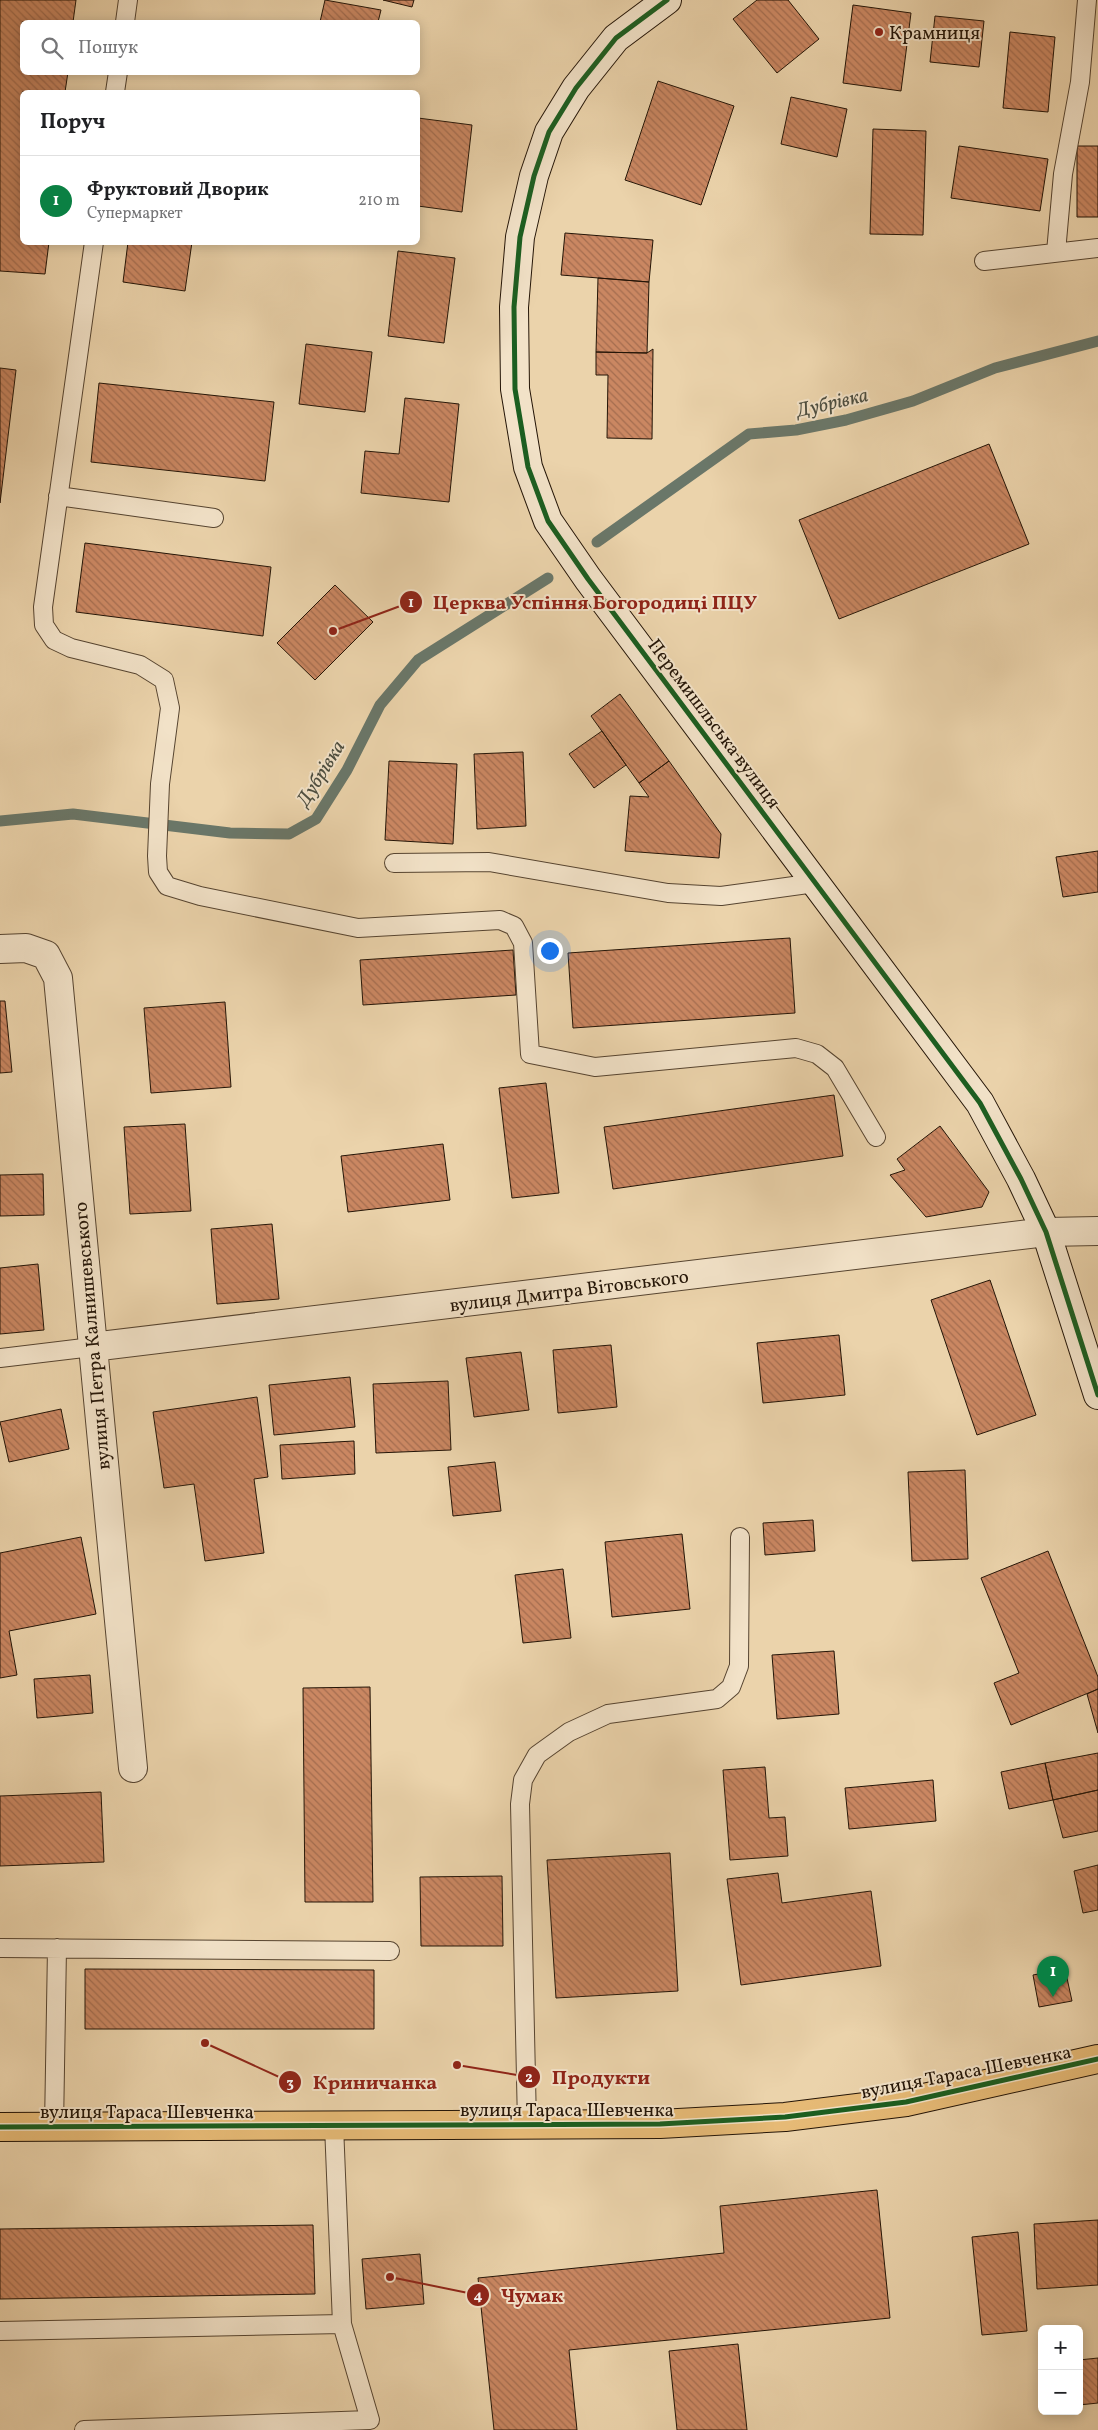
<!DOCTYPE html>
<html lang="uk">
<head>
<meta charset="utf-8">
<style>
	:root { --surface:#fff; --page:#f6f6f6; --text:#202124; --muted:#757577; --line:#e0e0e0; --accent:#0b8043 }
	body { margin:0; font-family:Vollkorn,serif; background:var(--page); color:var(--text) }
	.controls { position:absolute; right:15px; bottom:15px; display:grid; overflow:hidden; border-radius:8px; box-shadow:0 2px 12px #0003 }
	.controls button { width:45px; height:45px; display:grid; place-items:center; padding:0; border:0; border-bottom:1px solid var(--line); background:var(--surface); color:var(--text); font:25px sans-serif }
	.you { position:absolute; left:549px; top:950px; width:18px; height:18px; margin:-12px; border:4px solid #fff; border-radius:50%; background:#1a73e8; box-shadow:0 0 0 8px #1a73e833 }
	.badge { display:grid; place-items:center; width:32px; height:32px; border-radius:50%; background:var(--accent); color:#fff; font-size:16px; font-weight:700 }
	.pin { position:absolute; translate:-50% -41px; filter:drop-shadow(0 1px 2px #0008) }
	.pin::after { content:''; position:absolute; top:26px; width:18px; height:15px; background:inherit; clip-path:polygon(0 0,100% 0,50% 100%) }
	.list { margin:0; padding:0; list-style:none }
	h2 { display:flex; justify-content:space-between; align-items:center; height:65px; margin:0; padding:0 20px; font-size:21px }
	h2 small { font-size:16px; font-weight:400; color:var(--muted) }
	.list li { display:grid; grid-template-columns:32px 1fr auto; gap:15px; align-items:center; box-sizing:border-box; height:90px; padding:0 20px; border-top:1px solid var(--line) }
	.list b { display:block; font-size:19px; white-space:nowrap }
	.list p { margin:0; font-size:16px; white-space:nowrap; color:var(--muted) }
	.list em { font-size:16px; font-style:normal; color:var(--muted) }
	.icon { flex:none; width:28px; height:28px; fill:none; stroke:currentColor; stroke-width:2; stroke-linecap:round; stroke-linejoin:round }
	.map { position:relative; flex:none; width:1098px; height:2430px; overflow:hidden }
	.search { position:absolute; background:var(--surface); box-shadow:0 2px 12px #0003; left:20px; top:20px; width:400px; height:55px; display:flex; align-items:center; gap:12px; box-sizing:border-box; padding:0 18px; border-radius:8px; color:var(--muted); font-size:19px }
	.panel { position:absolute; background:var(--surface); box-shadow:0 2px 12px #0003; left:20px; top:90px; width:400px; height:155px; border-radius:8px }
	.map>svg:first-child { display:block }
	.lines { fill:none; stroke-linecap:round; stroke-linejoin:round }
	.stream { stroke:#6a7769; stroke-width:11 }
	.building { fill:url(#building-back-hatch); stroke:#241507 }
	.service-casing { stroke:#564430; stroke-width:20 }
	.minor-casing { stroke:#564430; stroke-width:30 }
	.secondary-casing { stroke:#241507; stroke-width:30 }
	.primary-casing { stroke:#241507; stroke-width:30 }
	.service { stroke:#f2e2c8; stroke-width:18 }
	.minor { stroke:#f2e2c8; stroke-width:28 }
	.secondary { stroke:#f2e2c8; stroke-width:28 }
	.primary { stroke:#e6ba76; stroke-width:28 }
	.cycleway-casing { stroke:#f2e2c8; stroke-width:8 }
	.cycleway { stroke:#1b5e20; stroke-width:5 }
	.poi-dot { fill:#8f2418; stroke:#f2e2c8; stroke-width:2 }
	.labels { text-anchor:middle; stroke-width:4; stroke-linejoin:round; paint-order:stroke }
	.poi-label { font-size:19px; fill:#241507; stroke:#f2e2c8; text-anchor:start }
	.street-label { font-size:19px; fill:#241507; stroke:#f2e2c8 }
	.water-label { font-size:20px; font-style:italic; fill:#4d4e40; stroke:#f2e2c8 }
	.leader { fill:none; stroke:#8f2418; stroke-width:2 }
	.callout-dot { fill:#8f2418; stroke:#f2e2c8; stroke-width:2 }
	.mark-label { font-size:15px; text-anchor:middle; font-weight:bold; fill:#fff }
	.callout-label { font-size:20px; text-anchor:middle; font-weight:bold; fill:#8f2418; stroke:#f2e2c8; stroke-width:4; stroke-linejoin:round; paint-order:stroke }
</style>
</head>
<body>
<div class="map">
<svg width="1098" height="2430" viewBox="0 0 1098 2430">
	<defs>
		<pattern id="building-back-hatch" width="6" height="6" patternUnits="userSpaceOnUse" patternTransform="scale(1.25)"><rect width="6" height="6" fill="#ca8762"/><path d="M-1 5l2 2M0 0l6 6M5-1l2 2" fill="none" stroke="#a46d4f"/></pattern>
	</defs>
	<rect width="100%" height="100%" fill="#ebd3ab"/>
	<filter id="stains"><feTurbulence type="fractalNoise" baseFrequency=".004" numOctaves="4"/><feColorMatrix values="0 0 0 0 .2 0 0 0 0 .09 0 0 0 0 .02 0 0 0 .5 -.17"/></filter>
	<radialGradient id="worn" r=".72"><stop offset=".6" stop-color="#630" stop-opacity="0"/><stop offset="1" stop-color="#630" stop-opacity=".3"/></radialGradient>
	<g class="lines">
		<path class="stream" d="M 597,542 L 749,434 L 796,430 L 846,420 L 913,401 L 995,368 L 1098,341
			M 0,821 L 73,814 L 230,833 L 289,834 L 316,819 L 347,770 L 380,705 L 418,660 L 548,578"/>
	</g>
	<path class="building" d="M 0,0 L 76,0 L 73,22 L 22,22 L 22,72 L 68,72 L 65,92 L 22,92 L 22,242 L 49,242 L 45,274 L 0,271 Z
		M 325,0 L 381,10 L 378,22 L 320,22 Z
		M 383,0 L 414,0 L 412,7 Z
		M 757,0 L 788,0 L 819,39 L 777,73 L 733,19 Z
		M 853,5 L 911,13 L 901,91 L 843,83 Z
		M 935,16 L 984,21 L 979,67 L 930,62 Z
		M 1010,32 L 1055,37 L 1048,112 L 1003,108 Z
		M 658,81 L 734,106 L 701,205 L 625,180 Z
		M 791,97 L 847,109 L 837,157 L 781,144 Z
		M 418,118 L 472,125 L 462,212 L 418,206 Z
		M 873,129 L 926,131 L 923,235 L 870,234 Z
		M 959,146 L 1048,159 L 1040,211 L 951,198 Z
		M 1077,146 L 1098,146 L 1098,217 L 1077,217 Z
		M 565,233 L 653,240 L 649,282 L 561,275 Z
		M 128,242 L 192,242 L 185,291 L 123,282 Z
		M 398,251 L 455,258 L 444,343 L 388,336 Z
		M 598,278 L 649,282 L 647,353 L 596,352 Z
		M 306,344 L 372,352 L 365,412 L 299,404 Z
		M 653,349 L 652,439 L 607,438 L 608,375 L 596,375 L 596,352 L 647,353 Z
		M 0,368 L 16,370 L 0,503 Z
		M 99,383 L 274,402 L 265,481 L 91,462 Z
		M 405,398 L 459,404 L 449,502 L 361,493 L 365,451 L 399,454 Z
		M 989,444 L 1029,544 L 839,619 L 799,520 Z
		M 85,543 L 271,567 L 263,636 L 76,612 Z
		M 335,585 L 373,622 L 315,680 L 277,643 Z
		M 620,694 L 669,761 L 639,783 L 591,716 Z
		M 602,731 L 626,765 L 594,788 L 569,754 Z
		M 523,752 L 526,826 L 477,829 L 474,754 Z
		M 389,761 L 457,764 L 453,844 L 385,840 Z
		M 669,761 L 721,834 L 719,858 L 625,851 L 630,796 L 649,797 L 639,783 Z
		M 1098,851 L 1098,892 L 1063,897 L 1056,857 Z
		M 790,938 L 795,1013 L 573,1028 L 568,953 Z
		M 513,950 L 516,995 L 363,1005 L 360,960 Z
		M 0,1001 L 5,1001 L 12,1072 L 0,1073 Z
		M 225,1002 L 231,1087 L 151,1093 L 144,1008 Z
		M 546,1083 L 559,1193 L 512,1198 L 499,1088 Z
		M 834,1095 L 843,1156 L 613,1189 L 604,1127 Z
		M 185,1124 L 191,1211 L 130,1214 L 124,1127 Z
		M 940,1126 L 989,1192 L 982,1207 L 926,1217 L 890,1175 L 905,1170 L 897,1159 Z
		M 443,1144 L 450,1200 L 348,1212 L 341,1156 Z
		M 43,1174 L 44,1215 L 0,1216 L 0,1175 Z
		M 272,1224 L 279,1299 L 217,1304 L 211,1229 Z
		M 38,1264 L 44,1330 L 0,1334 L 0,1268 Z
		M 990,1280 L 1036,1415 L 977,1435 L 931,1300 Z
		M 839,1335 L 845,1395 L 763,1403 L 757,1343 Z
		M 611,1345 L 617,1407 L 558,1413 L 553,1350 Z
		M 521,1352 L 529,1410 L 474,1417 L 466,1358 Z
		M 350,1377 L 355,1427 L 274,1435 L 269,1385 Z
		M 448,1381 L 451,1450 L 376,1453 L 373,1384 Z
		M 257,1397 L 268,1477 L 254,1479 L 264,1553 L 205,1561 L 194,1484 L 164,1488 L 153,1412 Z
		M 61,1409 L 69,1449 L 9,1462 L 0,1422 Z
		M 354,1441 L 355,1474 L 282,1479 L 280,1445 Z
		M 495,1462 L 501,1511 L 453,1516 L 448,1467 Z
		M 965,1470 L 968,1559 L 912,1561 L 908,1472 Z
		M 813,1520 L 815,1551 L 765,1555 L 763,1523 Z
		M 682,1534 L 690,1609 L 612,1617 L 605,1542 Z
		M 81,1537 L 96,1614 L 9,1631 L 17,1675 L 0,1678 L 0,1553 Z
		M 1048,1551 L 1098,1677 L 1098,1689 L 1011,1725 L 994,1683 L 1019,1673 L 981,1578 Z
		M 563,1569 L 571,1638 L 523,1643 L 515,1575 Z
		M 834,1651 L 839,1714 L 777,1719 L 772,1655 Z
		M 90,1675 L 93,1713 L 37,1718 L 34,1679 Z
		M 370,1687 L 373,1902 L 305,1902 L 303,1688 Z
		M 1098,1689 L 1098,1733 L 1087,1694 Z
		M 1098,1753 L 1098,1790 L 1053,1800 L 1045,1763 Z
		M 1045,1763 L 1053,1800 L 1009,1809 L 1001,1772 Z
		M 765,1767 L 769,1818 L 785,1817 L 788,1856 L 730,1860 L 723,1770 Z
		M 933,1780 L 936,1821 L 849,1829 L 845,1788 Z
		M 1098,1790 L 1098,1831 L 1063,1838 L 1053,1800 Z
		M 101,1792 L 104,1862 L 0,1866 L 0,1796 Z
		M 670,1853 L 678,1991 L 556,1998 L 547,1860 Z
		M 1098,1865 L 1098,1910 L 1083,1913 L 1074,1871 Z
		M 778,1873 L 782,1903 L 871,1891 L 881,1966 L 741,1985 L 727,1879 Z
		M 502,1876 L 503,1946 L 421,1946 L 420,1877 Z
		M 85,1969 L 374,1970 L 374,2029 L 85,2029 Z
		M 1065,1969 L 1072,2001 L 1039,2007 L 1033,1975 Z
		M 877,2190 L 890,2318 L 569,2350 L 577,2430 L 494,2430 L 478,2278 L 724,2253 L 720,2206 Z
		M 1098,2220 L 1098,2285 L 1037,2289 L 1034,2224 Z
		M 313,2225 L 315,2294 L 0,2299 L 0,2229 Z
		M 1018,2232 L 1027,2331 L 982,2335 L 972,2237 Z
		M 420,2254 L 424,2304 L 366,2309 L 362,2259 Z
		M 738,2344 L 747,2430 L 677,2430 L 669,2351 Z
		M 1098,2358 L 1098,2403 L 1079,2405 L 1079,2360 Z"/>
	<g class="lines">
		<g class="service-casing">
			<path id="service" d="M 125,22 L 128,0
				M 115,92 L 118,72
				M 94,242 L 43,607 L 44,625 L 54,640 L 71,648 L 140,665 L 164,680 L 170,708 L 160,784 L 157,856 L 158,872 L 167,886 L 200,896 L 358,928 L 500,920 L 514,926 L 523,943 L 530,1054 L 595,1067 L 796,1048 L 817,1054 L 835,1068 L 876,1137
				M 1056,252 L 1063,174 L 1080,82 L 1087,0
				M 984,261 L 1098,248
				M 58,496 L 214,518
				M 394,863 L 489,862 L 668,893 L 721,896 L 815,883
				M 0,1358 L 92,1347
				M 0,1948 L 390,1951
				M 527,2124 L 520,1804 L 523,1780 L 537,1755 L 569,1732 L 608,1714 L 717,1699 L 731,1687 L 739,1666 L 740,1537
				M 54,2127 L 57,1948
				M 0,2331 L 342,2324
				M 84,2430 L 370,2420 L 342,2324 L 334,2125"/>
		</g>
		<g class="minor-casing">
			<path id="minor" d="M 0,949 L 26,948 L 46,955 L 58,978 L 133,1768
				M 92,1347 L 1046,1232 L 1098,1231"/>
		</g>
		<g class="secondary-casing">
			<path id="secondary" d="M 667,0 L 616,38 L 576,88 L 549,132 L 534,176 L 520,237 L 514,307 L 515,389 L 528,467 L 548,521 L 588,579 L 980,1103 L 1021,1179 L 1046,1232 L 1098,1395"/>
		</g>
		<g class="primary-casing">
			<path id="primary" d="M 0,2127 L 660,2124 L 785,2117 L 906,2102 L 1098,2059"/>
		</g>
		<use href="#service" class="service"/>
		<use href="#minor" class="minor"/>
		<use href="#secondary" class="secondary"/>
		<use href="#primary" class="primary"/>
		<g class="cycleway-casing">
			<path id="cycleway" d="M 667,0 L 616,38 L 576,88 L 549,132 L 534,176 L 520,237 L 514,307 L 515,389 L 528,467 L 548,521 L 588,579 L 980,1103 L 1021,1179 L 1046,1232 L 1098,1395
				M 0,2127 L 660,2124 L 785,2117 L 906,2102 L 1098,2059"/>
		</g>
		<use href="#cycleway" class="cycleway"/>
	</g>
	<circle class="poi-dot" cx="879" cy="32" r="5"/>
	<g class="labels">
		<g class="poi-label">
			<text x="889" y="39">Крамниця</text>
		</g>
		<g class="street-label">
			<text transform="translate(715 723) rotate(53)" y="7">Перемишльська вулиця</text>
			<text transform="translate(569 1290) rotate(-7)" y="7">вулиця Дмитра Вітовського</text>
			<text transform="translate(91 1336) rotate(-95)" y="7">вулиця Петра Калнишевського</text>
			<text transform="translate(966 2071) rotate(-11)" y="7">вулиця Тараса Шевченка</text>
			<text x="567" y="2116">вулиця Тараса Шевченка</text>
			<text x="147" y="2118">вулиця Тараса Шевченка</text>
		</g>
		<g class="water-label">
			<text transform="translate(832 402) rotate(-13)" y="7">Дубрівка</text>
			<text transform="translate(320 773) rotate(-58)" y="7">Дубрівка</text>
		</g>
	</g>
	<path class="leader" d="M333 631L411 602M457 2065L529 2077M205 2043L290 2082M390 2277L478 2295"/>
	<g class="callout-dot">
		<circle cx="333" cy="631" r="5"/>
		<circle cx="457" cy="2065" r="5"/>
		<circle cx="205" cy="2043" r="5"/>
		<circle cx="390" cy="2277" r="5"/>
		<circle cx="411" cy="602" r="12"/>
		<circle cx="529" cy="2077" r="12"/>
		<circle cx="290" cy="2082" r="12"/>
		<circle cx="478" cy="2295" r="12"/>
	</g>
	<g class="mark-label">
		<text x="411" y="607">1</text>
		<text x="529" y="2082">2</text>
		<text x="290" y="2087">3</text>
		<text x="478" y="2300">4</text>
	</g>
	<g class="callout-label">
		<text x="595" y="609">Церква Успіння Богородиці ПЦУ</text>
		<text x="601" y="2084">Продукти</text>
		<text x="375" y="2089">Криничанка</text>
		<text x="532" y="2302">Чумак</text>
	</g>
	<rect width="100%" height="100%" filter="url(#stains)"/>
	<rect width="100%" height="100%" fill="url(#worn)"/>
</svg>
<div class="controls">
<button>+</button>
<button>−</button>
</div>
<div class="you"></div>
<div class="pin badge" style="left:1053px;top:1997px">1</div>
<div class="search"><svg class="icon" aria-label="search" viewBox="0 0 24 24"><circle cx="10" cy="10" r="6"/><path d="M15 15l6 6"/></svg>Пошук</div>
<section class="panel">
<h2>Поруч<small></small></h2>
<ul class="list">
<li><span class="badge">1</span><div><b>Фруктовий Дворик</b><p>Супермаркет</p></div><em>210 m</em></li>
</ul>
</section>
</div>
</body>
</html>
